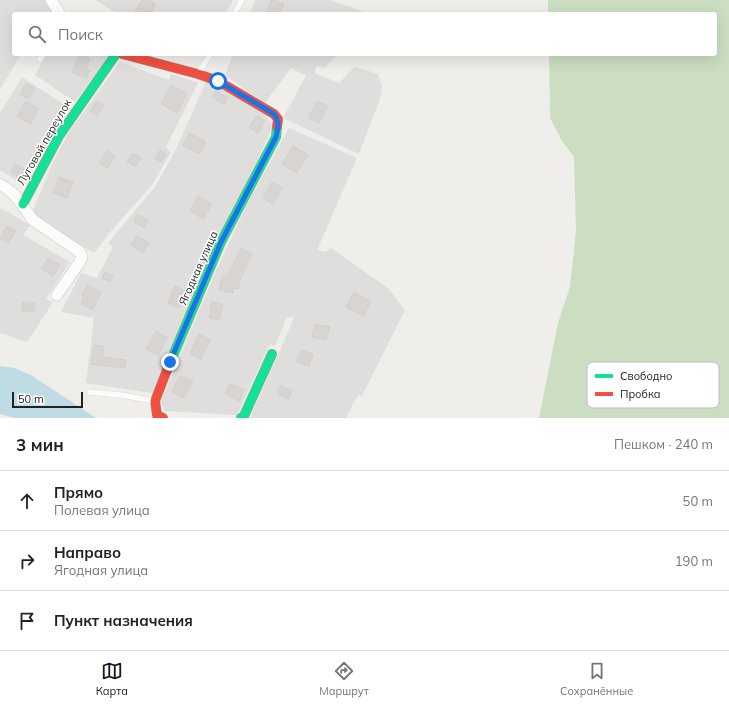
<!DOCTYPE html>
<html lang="ru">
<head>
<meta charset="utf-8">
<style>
	:root { --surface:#fff; --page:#f6f6f6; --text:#222; --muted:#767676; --line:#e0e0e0; --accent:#111827 }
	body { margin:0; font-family:Mulish,sans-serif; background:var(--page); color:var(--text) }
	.scale { position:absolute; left:12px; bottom:10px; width:71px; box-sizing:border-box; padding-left:4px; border:2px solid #222; border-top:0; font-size:11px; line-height:14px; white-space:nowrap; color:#222; -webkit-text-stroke:3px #fff; paint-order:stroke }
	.stop { position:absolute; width:12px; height:12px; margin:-9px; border:3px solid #1a73e8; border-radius:50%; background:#fff }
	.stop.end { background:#1a73e8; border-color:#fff; box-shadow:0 1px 4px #0008 }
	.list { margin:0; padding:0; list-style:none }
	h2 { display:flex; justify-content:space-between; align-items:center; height:52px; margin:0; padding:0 16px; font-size:17px }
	h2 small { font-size:13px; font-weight:400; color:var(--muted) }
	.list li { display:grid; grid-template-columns:26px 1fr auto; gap:12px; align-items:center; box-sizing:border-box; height:60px; padding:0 16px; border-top:1px solid var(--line) }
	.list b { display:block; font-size:15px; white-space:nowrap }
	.list p { margin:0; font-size:13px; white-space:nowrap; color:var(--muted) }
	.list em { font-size:13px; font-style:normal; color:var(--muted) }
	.icon { flex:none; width:22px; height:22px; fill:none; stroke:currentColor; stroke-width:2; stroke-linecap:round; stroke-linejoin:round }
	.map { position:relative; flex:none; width:729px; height:418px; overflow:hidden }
	.search { position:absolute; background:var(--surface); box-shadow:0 4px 16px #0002; left:12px; right:12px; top:12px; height:44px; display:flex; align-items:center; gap:10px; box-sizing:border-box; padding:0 14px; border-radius:4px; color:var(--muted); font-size:15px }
	.sheet { height:232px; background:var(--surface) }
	nav { display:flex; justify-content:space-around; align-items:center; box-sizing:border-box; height:56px; border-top:1px solid var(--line); background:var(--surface); font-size:11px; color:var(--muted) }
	nav a { display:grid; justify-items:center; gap:2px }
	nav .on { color:var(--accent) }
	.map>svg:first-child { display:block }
	.residential { fill:#dfdedc }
	.forest { fill:#cbdec1 }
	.water { fill:#bfdbe3 }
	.building { fill:#d7d4d2; stroke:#d3d0cc }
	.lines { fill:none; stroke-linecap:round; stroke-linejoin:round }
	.lane-casing { stroke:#c9c8c7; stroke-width:6 }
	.street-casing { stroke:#c9c8c7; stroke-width:12 }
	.fast-casing { stroke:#999a82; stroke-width:10 }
	.jam-casing { stroke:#999a82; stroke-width:10 }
	.lane { stroke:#fdfcfc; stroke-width:5.5 }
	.street { stroke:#fdfcfc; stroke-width:11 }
	.fast { stroke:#16e098; stroke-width:9 }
	.jam { stroke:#f24e42; stroke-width:9 }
	.route { stroke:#1a73e8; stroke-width:5 }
	.labels { text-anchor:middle; stroke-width:3; stroke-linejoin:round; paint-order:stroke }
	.street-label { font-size:11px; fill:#222; stroke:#fff }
	.key { fill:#fff; stroke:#bdbdbd; stroke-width:1 }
	.key-label { font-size:11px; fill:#222 }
</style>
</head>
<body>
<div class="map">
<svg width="729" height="418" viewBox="0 0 729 418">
	<rect width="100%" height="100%" fill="#f0eeeb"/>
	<path class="residential" d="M 0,0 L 45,0 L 54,14 L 14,14 L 14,54 L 21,54 L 0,90 Z
		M 95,0 L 233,0 L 225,14 L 118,14 Z
		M 255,0 L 330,0 L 370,14 L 250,14 Z
		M 47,54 L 104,54 L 109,57 L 75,102 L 35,75 Z
		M 233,54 L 338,54 L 325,68 L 317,66 L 314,73 L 339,83 L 355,67 L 378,74 L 382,86 L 381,96 L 359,154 L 283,118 L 306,76 L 291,68 L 265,103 L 225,75 Z
		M 120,62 L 169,80 L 171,74 L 198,83 L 166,147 L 171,152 L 152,185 L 111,231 L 94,253 L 41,221 L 33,210 L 53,162 L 69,132 Z
		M 22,77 L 68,107 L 23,185 L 0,170 L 0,113 Z
		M 207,80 L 263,113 L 273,126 L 152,393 L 86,383 L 94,318 L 61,312 L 81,273 L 97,278 L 113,247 L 108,243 L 155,187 L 174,153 Z
		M 289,128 L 357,158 L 317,250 L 326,252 L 331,248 L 388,288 L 405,310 L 362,396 L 358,395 L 346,418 L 250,418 L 294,318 L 287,317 L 275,346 L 270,344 L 237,415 L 165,411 L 160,403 L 216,271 L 246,206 Z
		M 1,208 L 30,225 L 23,235 L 70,262 L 46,299 L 53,302 L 27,342 L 0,333 L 0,210 Z"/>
	<path class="forest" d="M 548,0 L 729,0 L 729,418 L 539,418 L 558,323 L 570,287 L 576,231 L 574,157 L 562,141 L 550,118 L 549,54 L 715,54 L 715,14 L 548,14 Z"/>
	<path class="water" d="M 0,366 L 14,368 L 31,375 L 96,418 L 14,418 L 0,414 Z"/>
	<path class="building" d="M 142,0 L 149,0 L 156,4 L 150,14 L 133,14 Z
		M 271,0 L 284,3 L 280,14 L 267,14 Z
		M 80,54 L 90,59 L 86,69 L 90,71 L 86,78 L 72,72 Z
		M 26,83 L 35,88 L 28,99 L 20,94 Z
		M 171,85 L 187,94 L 177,113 L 161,104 Z
		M 216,91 L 228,98 L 224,104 L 212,97 Z
		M 26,101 L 39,109 L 30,124 L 17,116 Z
		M 97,101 L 104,106 L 97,116 L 90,111 Z
		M 317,101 L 328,106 L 319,123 L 308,118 Z
		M 257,116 L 265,121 L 258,133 L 249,127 Z
		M 189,133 L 206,142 L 199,154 L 183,145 Z
		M 293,146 L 308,155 L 297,173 L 282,164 Z
		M 160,150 L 166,154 L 161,162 L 155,158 Z
		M 107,151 L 115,156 L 107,168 L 99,163 Z
		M 133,153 L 141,158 L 135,167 L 127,161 Z
		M 15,164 L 25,169 L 21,178 L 11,172 Z
		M 59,177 L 73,182 L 67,198 L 53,193 Z
		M 272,182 L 282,188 L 273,204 L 263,198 Z
		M 198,196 L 212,204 L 203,219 L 190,211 Z
		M 137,214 L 148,221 L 144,228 L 133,221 Z
		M 7,226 L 16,231 L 8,243 L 0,238 Z
		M 137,236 L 149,243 L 143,253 L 131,245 Z
		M 241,248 L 252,254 L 241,277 L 238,289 L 234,288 L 233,293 L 219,290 L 222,276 L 227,277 Z
		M 48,258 L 60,265 L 53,276 L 42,269 Z
		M 105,272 L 113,276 L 110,282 L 102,278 Z
		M 87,285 L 101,292 L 93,310 L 81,304 L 84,297 L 82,296 Z
		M 175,286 L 187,292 L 179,308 L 168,303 Z
		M 354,292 L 371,301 L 363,316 L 346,307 Z
		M 22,302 L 34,303 L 34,312 L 22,311 Z
		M 212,302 L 223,304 L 219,320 L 209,318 Z
		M 315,324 L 330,327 L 326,340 L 312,337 Z
		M 156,331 L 168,338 L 158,355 L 146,349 Z
		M 199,334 L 210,340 L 201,359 L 190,354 Z
		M 94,345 L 104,347 L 102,357 L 126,360 L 125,368 L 91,364 Z
		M 301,350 L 313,354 L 309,366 L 297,362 Z
		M 180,375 L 193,381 L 184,398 L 172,392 Z
		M 230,384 L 244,390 L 239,401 L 225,394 Z
		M 280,386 L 292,390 L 289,399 L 277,394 Z"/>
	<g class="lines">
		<g class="lane-casing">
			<path id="lane" d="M 234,14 L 242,0
				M 40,59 L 43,54
				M 199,73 L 210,54
				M 89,392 L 121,395 L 154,401"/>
		</g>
		<g class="street-casing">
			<path id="street" d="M 51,0 L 60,14
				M 0,184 L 14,194 L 33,220 L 80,252 L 82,257 L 79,263 L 57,295"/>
		</g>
		<g class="fast-casing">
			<path id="fast" d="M 23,204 L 59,136 L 116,54
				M 167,370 L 221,242 L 276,137 L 277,127
				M 241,418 L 244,416 L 272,354"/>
		</g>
		<g class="jam-casing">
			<path id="jam" d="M 122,54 L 198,74 L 218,81 L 274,114 L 278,119 L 277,127
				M 163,418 L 157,415 L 155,401 L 167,370"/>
		</g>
		<use href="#lane" class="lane"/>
		<use href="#street" class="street"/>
		<use href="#fast" class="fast"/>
		<use href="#jam" class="jam"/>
	</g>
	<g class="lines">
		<path class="route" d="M 170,362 L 221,242 L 276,137 C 278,128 280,122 274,114 L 218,81"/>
	</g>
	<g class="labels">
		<g class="street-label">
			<text transform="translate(44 142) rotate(-60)" y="4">Луговой переулок</text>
			<text transform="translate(198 268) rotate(-66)" y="4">Ягодная улица</text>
		</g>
	</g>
	<rect x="587" y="362" width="132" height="46" rx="6" class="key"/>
	<rect x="595" y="374" width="18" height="4" fill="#16e098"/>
	<rect x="595" y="392" width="18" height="4" fill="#f24e42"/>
	<g class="key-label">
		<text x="620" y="380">Свободно</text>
		<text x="620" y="398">Пробка</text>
	</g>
</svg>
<div class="scale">50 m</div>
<div class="stop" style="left:218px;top:81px"></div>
<div class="stop end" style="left:170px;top:362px"></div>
<div class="search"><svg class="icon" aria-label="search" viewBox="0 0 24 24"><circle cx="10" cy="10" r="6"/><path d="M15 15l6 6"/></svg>Поиск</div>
</div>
<section class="sheet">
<h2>3 мин<small>Пешком · 240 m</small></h2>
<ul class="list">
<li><svg class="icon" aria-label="ahead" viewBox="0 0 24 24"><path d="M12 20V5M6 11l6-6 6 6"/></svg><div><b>Прямо</b><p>Полевая улица</p></div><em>50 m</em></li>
<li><svg class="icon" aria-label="right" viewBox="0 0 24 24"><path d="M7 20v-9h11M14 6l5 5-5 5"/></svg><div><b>Направо</b><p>Ягодная улица</p></div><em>190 m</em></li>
<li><svg class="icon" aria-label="arrive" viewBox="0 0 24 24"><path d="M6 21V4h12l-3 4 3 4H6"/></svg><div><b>Пункт назначения</b></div></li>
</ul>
</section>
<nav>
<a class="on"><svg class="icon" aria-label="map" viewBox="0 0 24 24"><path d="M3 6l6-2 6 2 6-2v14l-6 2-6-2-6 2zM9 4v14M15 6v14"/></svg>Карта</a>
<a><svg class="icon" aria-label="directions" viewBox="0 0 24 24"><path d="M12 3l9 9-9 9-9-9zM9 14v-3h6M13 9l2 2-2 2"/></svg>Маршрут</a>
<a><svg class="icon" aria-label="saved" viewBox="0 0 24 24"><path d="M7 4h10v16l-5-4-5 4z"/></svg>Сохранённые</a>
</nav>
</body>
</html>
